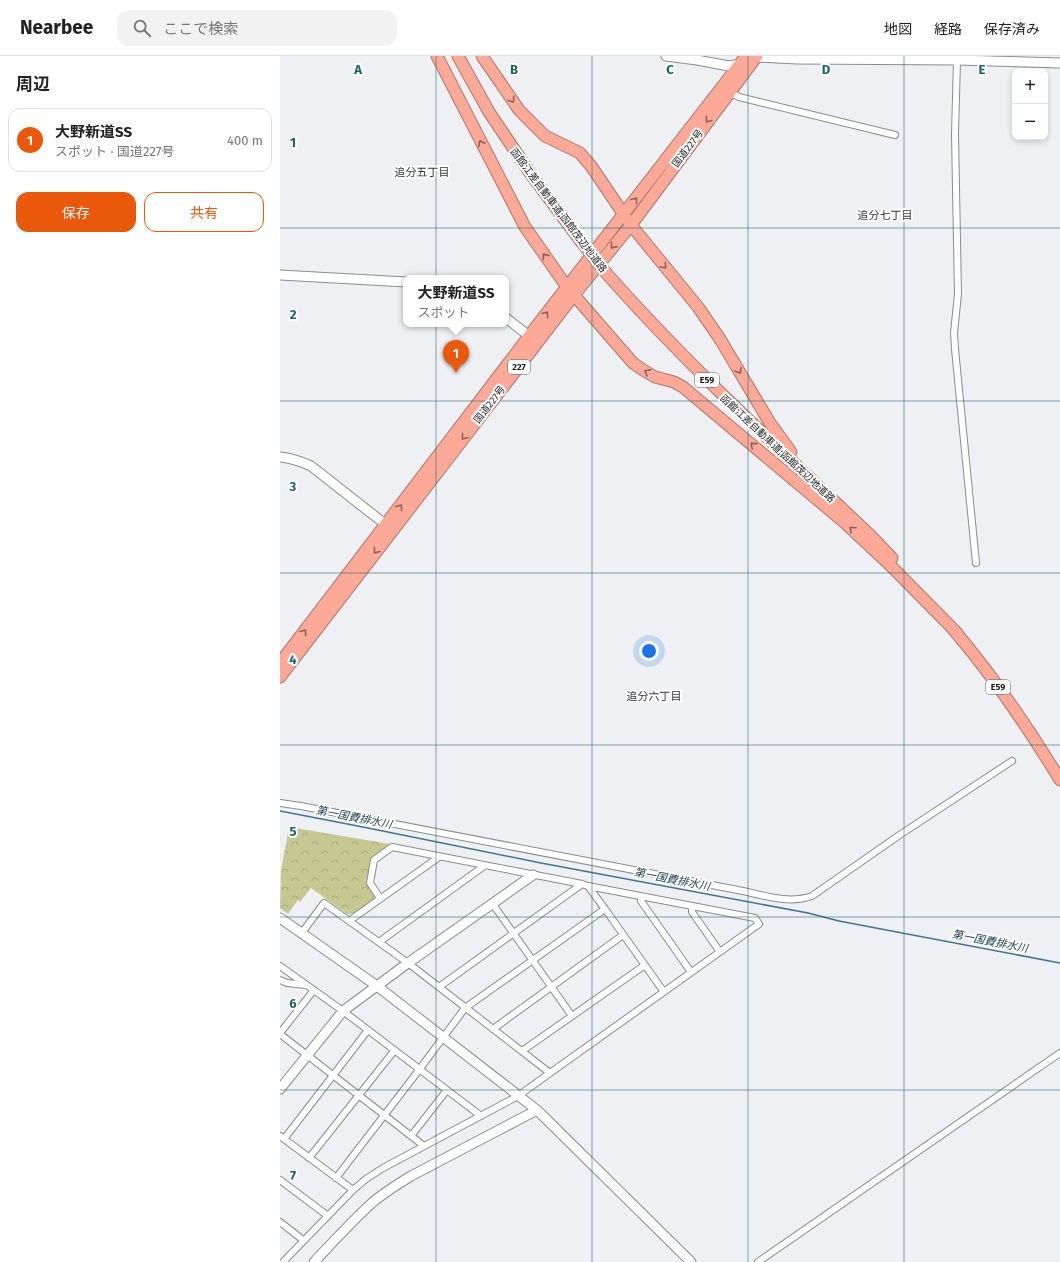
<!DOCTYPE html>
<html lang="ja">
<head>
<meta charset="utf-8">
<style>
	:root { --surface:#fff; --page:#f2f2f2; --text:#222; --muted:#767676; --line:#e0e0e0; --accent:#ea580c }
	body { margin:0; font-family:"Fira Sans","Noto Sans JP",sans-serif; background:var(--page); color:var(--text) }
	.controls { position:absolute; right:12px; top:12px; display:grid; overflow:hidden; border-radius:8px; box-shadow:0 2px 6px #0003 }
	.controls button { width:36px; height:36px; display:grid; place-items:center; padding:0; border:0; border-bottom:1px solid var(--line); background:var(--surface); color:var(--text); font:20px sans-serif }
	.you { position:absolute; left:369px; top:595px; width:14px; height:14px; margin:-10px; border:3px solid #fff; border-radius:50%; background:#1a73e8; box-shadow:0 0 0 6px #1a73e833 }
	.badge { display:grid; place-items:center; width:26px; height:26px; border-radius:50%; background:var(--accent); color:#fff; font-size:13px; font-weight:700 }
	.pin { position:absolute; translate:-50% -33px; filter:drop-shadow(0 1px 2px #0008) }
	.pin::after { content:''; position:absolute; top:21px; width:14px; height:12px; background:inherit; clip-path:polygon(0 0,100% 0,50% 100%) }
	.popup { position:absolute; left:123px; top:219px; width:106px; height:52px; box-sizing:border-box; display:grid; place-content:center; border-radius:8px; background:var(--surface); filter:drop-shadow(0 1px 3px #0005); font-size:13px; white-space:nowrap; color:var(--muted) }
	.popup b { font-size:15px; color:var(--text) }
	.popup::after { content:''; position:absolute; left:50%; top:100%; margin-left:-8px; border:8px solid transparent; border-top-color:var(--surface) }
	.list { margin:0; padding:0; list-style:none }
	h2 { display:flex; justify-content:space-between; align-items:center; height:52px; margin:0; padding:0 16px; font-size:17px }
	h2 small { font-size:13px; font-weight:400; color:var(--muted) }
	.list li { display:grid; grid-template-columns:26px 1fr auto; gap:12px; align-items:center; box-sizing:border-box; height:64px; margin:0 8px 8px; padding:0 8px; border:1px solid var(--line); border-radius:12px }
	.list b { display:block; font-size:15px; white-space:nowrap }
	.list p { margin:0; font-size:13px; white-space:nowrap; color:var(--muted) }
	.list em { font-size:13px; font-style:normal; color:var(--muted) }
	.actions { display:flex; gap:8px; padding:12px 16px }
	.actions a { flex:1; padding:9px 0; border:1px solid var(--accent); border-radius:12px; text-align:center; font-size:14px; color:var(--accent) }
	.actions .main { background:var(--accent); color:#fff }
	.icon { flex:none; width:22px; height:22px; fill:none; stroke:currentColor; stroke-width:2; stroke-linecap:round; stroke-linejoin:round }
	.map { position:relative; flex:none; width:780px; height:1206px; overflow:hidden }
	header { display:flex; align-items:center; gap:24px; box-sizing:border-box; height:56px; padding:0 20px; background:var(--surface); border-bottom:1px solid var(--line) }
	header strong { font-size:19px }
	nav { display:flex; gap:22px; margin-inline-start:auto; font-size:14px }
	.search { width:280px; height:36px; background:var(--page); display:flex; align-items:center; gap:10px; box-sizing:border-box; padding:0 14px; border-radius:12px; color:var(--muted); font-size:15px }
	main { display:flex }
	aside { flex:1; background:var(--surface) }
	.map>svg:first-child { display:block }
	.forest { fill:url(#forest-crowns) }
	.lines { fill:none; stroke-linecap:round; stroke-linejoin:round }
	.stream { stroke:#3e7692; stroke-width:1.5 }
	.street-casing { stroke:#8b8c8f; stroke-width:8 }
	.secondary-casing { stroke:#8b8c8f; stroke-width:11 }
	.highway-casing { stroke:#ad776d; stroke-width:13 }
	.street { stroke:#fff; stroke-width:6 }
	.secondary { stroke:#fff; stroke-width:9 }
	.highway { stroke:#fca998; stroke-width:11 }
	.highway-bridge-casing { stroke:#ad776d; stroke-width:13; stroke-linecap:butt }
	.highway-bridge { stroke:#fca998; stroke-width:11 }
	.oneway { stroke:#8b625a }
	.grid { fill:none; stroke:#186663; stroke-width:1; stroke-opacity:0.55 }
	.labels { text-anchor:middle; stroke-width:4; stroke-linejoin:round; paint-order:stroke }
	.shield { fill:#fff; stroke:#5f5f60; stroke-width:1 }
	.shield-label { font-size:9px; font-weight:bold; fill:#1a1b1c }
	.street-label { font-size:10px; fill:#1a1b1c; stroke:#fff }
	.neighbourhood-label { font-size:11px; fill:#353639; stroke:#fff }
	.water-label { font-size:11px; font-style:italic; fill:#1e4253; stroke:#fff }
	.grid-label { font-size:13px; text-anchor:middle; font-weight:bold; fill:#186663; stroke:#fff; stroke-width:4; stroke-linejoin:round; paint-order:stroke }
</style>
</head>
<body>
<header>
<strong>Nearbee</strong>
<div class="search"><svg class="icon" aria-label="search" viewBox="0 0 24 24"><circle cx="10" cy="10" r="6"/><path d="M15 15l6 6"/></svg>ここで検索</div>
<nav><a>地図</a><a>経路</a><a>保存済み</a></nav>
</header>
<main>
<aside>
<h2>周辺<small></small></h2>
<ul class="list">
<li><span class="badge">1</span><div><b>大野新道SS</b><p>スポット · 国道227号</p></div><em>400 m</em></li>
</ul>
<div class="actions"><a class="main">保存</a><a>共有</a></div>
</aside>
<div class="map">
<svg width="780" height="1206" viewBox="0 0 780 1206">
	<defs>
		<pattern id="forest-crowns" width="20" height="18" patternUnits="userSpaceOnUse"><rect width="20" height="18" fill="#c5c891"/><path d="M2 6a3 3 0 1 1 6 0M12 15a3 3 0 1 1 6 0" fill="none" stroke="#a9ab7c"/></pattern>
	</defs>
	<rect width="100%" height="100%" fill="#eff0f4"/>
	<path class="forest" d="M 9,771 L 110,788 L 91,802 L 86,828 L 94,838 L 94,843 L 74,858 L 67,858 L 31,832 L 20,846 L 18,844 L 8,858 L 0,852 L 1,815 Z"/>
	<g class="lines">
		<path class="stream" d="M 0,755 L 83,771 L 261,807 L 528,857 L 559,865 L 780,907"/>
		<g class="street-casing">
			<path id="street" d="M 677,4 L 675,78 L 678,238 L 674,277 L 675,293 L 696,507
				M 449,36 L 459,41 L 615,79
				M 0,747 L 21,750 L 463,835 C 486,840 509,848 532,840 L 621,778 L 732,705
				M 361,841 L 361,845 L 411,916
				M 212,847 L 292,960
				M 412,850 L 412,856 L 440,896
				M 325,853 L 384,936
				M 69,865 L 159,801
				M 99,886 L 204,810
				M 0,910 L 63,955 L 201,1060
				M 0,924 L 7,927 L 26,929
				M 159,931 L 302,828
				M 213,973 L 343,879
				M 0,977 L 34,934
				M 0,978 L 144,1090
				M 242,995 L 365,909
				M 270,1017 L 479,868 L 475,862 L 308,830
				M 0,1080 L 73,1134 L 86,1123 L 103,1112 L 238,1040 L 270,1017 L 128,907 L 44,847 L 21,878
				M 131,1080 L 167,1034
				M 4,1083 L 88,974
				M 29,1102 L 114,995
				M 56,1122 L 139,1014 L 185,952 L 325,853 L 308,830 L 302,828 L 112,791 L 94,804 L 90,827 L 100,842
				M 0,1124 L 48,1160
				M 0,1166 L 23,1184
				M 3,1206 L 73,1134
				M 478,1206 L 780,997"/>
		</g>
		<g class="secondary-casing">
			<path id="secondary" d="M 386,0 L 417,4 L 449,10 L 460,8 L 476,1 L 517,3 L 677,4 L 780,7
				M 0,219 L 126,226
				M 226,262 L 253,283
				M 0,401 C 12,402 20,405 31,410 L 110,472
				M 0,862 L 97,930 L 257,1054 L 411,1206
				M 0,1033 L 63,955 L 128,907 L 253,819
				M 34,1206 C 53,1186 72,1165 93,1146 C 105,1136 118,1128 131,1120 L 257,1054"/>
		</g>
		<g class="highway-casing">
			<path id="highway" d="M 157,0 L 245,171 L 287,231 L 353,307 L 363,314 L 375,321 L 394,326 L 403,331 L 564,466 L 611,510 L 677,577
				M 178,0 L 209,56 L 250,117 L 299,183
				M 202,0 L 239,54 L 265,80 L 300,97 L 311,110 L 351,169 L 418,251 L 440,283 L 490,367 L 511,396
				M 327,218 C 409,311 502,395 592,481 L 612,502
				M 673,573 C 713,620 748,671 780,724
				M 0,607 L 259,267 L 466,0
				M 0,621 L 294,239 L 351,169 L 477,0"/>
		</g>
		<use href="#street" class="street"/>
		<use href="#secondary" class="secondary"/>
		<use href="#highway" class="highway"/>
		<g class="highway-bridge-casing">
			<path id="highway-bridge" d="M 299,183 L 327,218"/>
		</g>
		<use href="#highway-bridge" class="highway-bridge"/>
	</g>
	<defs><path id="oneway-chevron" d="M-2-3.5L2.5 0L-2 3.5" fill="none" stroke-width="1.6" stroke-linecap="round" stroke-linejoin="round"/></defs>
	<g class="oneway">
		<use href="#oneway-chevron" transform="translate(232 44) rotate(54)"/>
		<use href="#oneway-chevron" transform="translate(428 64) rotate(127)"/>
		<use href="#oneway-chevron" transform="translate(201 87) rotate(-117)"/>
		<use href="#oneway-chevron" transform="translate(355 144) rotate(-52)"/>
		<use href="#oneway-chevron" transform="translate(333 190) rotate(129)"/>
		<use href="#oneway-chevron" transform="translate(265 200) rotate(-125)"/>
		<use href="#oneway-chevron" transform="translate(384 210) rotate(50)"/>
		<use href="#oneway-chevron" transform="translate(266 258) rotate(-52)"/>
		<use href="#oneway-chevron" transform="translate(459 315) rotate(60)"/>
		<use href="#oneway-chevron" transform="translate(367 316) rotate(-151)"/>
		<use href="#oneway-chevron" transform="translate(184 381) rotate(128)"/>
		<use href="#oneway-chevron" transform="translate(473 389) rotate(-140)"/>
		<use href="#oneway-chevron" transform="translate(120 451) rotate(-53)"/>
		<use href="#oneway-chevron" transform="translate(572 473) rotate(-137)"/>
		<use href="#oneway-chevron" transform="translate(96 495) rotate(127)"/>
		<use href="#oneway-chevron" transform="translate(24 576) rotate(-53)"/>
	</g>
	<path class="grid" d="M 156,0 L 156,1206M 312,0 L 312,1206M 468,0 L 468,1206M 624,0 L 624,1206M 0,172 L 780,172M 0,345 L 780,345M 0,517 L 780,517M 0,689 L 780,689M 0,861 L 780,861M 0,1034 L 780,1034"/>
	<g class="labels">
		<g class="shield">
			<rect x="228" y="304" width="22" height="14" rx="3"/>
			<rect x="415" y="317" width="24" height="14" rx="3"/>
			<rect x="706" y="624" width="24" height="14" rx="3"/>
		</g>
		<g class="shield-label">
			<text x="239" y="314">227</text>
			<text x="427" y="327">E59</text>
			<text x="718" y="634">E59</text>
		</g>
		<g class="street-label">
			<text transform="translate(407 92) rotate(-53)" y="4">国道227号</text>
			<text transform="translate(279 154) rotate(53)" y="4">函館江差自動車道;函館茂辺地道路</text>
			<text transform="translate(209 348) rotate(-52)" y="4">国道227号</text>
			<text transform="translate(498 392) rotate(43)" y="4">函館江差自動車道;函館茂辺地道路</text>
		</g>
		<g class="neighbourhood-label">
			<text x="142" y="120">追分五丁目</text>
			<text x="605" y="163">追分七丁目</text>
			<text x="374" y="644">追分六丁目</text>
		</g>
		<g class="water-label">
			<text transform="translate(74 761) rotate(11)" y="4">第一国費排水川</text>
			<text transform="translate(392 823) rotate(11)" y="4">第一国費排水川</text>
			<text transform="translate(710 885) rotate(11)" y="4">第一国費排水川</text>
		</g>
	</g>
	<g class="grid-label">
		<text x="78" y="18">A</text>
		<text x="234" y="18">B</text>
		<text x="390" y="18">C</text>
		<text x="546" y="18">D</text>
		<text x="702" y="18">E</text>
		<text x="13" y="91">1</text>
		<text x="13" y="263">2</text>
		<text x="13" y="435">3</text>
		<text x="13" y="608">4</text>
		<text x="13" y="780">5</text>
		<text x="13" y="952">6</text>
		<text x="13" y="1124">7</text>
	</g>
</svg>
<div class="controls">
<button>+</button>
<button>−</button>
</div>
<div class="you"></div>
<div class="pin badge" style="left:176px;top:317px">1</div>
<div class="popup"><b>大野新道SS</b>スポット</div>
</div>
</main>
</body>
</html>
